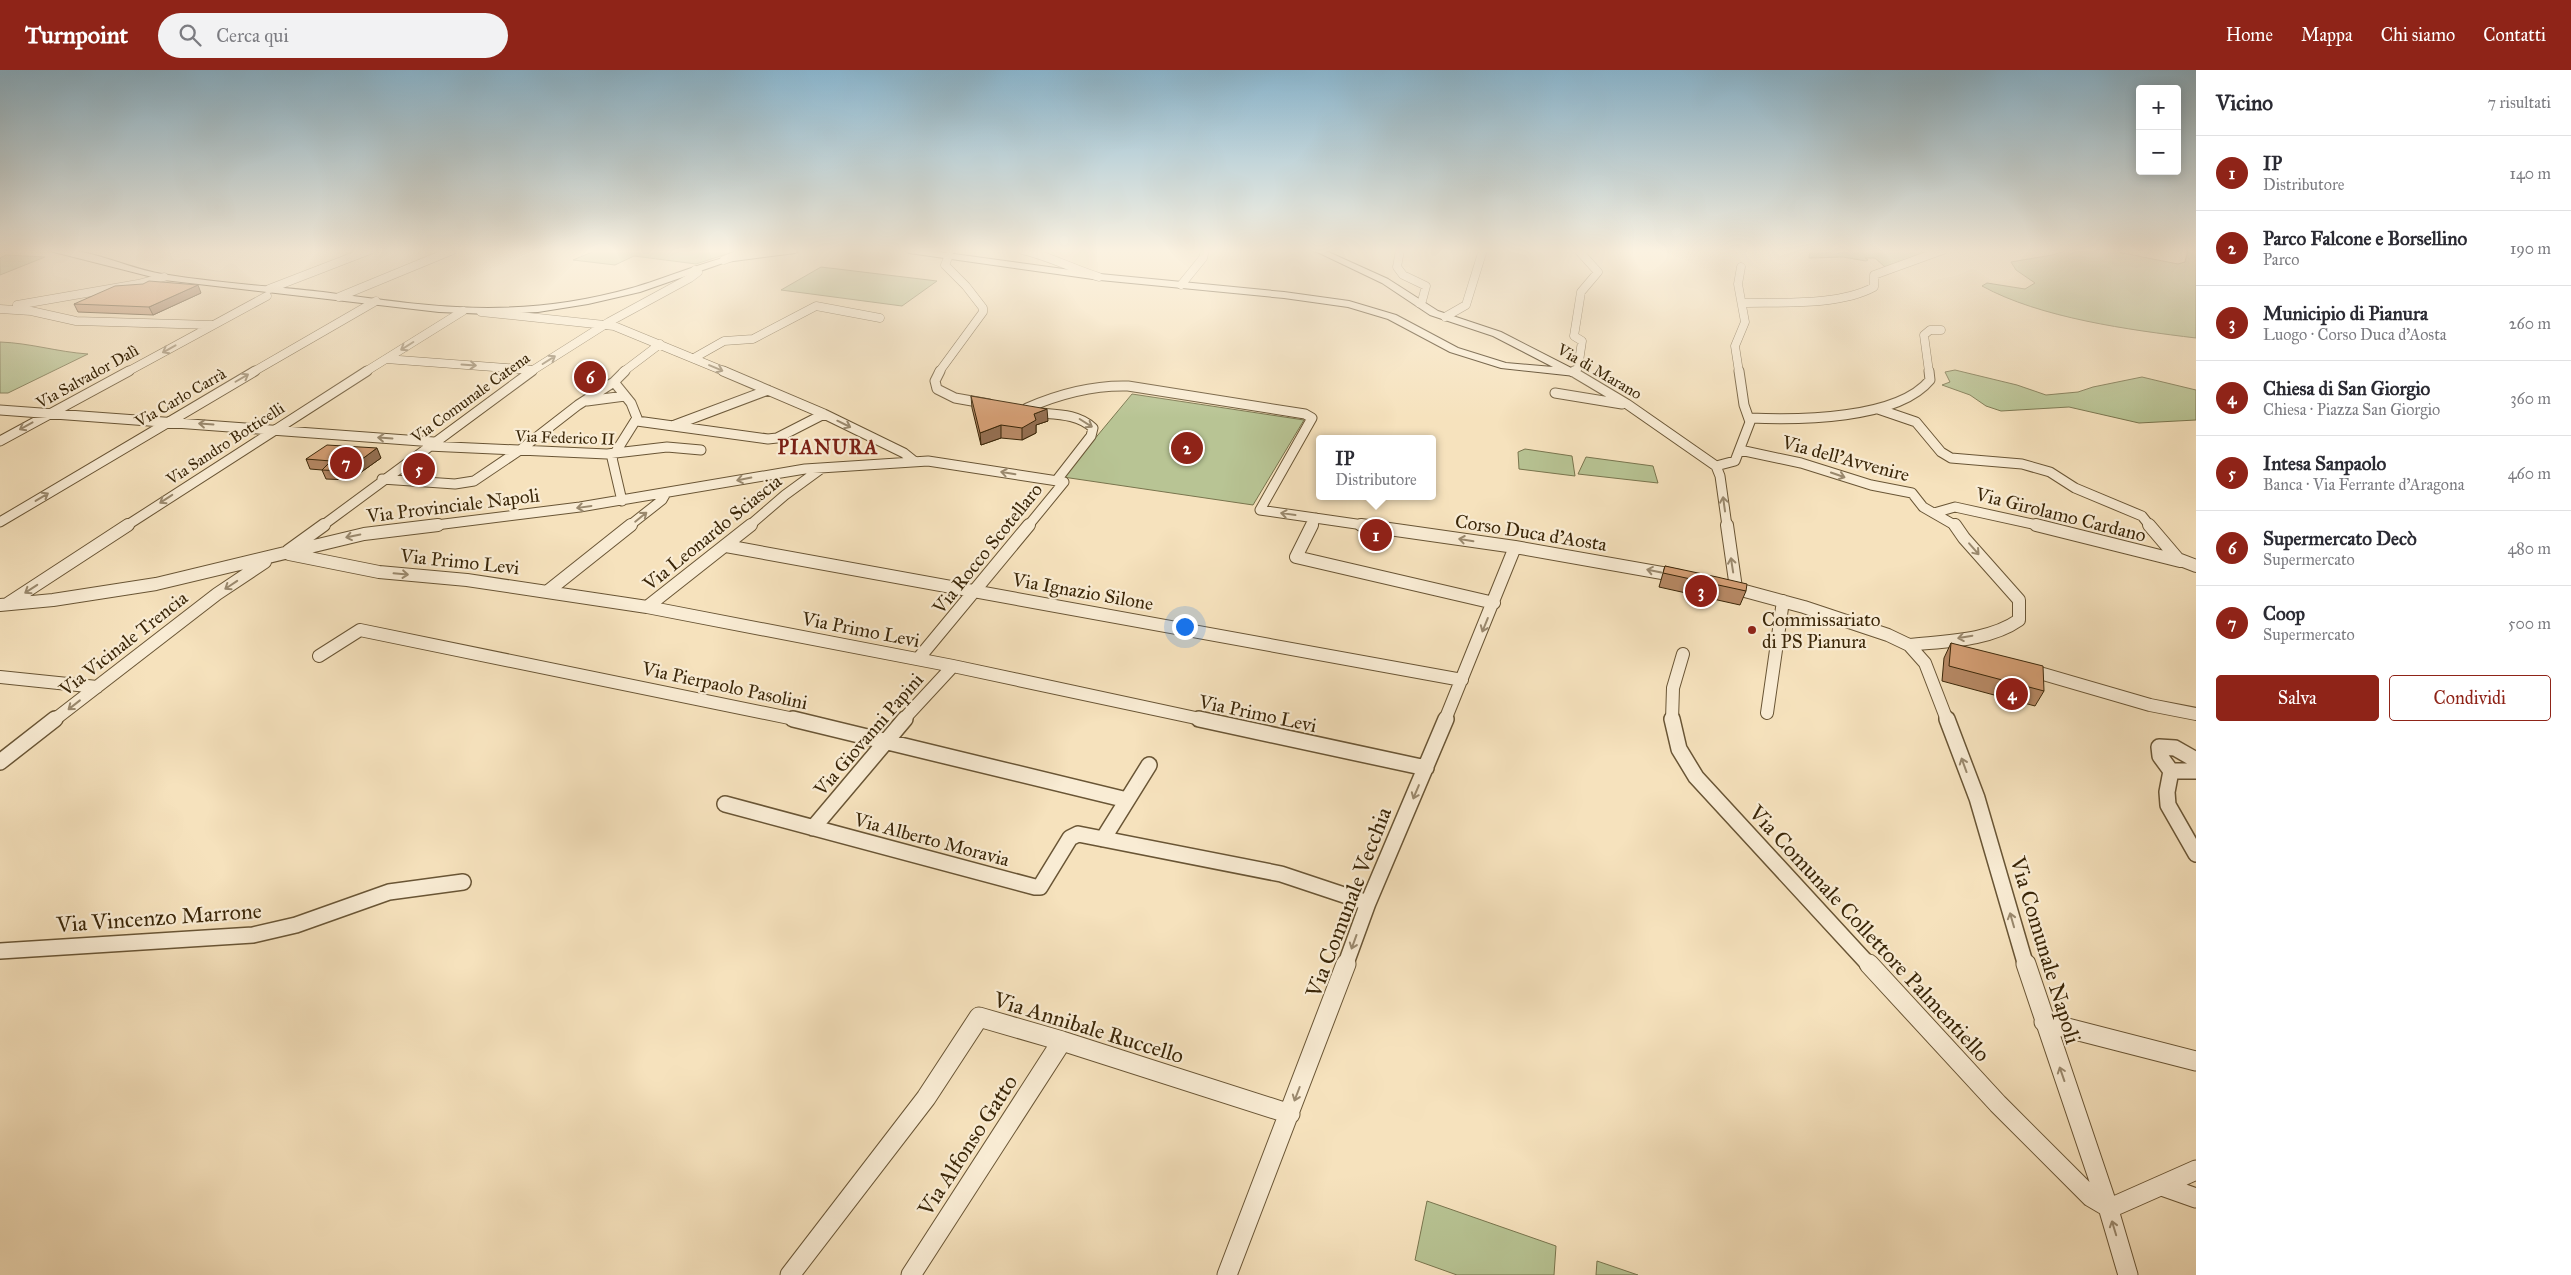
<!DOCTYPE html>
<html lang="it">
<head>
<meta charset="utf-8">
<style>
	:root { --surface:#fff; --page:#f2f2f3; --text:#2b2b33; --muted:#7c7c81; --line:#e1e1e2; --accent:#8f2418 }
	body { margin:0; font-family:"IM FELL Great Primer",serif; background:var(--page); color:var(--text) }
	.controls { position:absolute; right:15px; top:15px; display:grid; overflow:hidden; border-radius:5px; box-shadow:0 2px 12px #0003 }
	.controls button { width:45px; height:45px; display:grid; place-items:center; padding:0; border:0; border-bottom:1px solid var(--line); background:var(--surface); color:var(--text); font:25px sans-serif }
	.you { position:absolute; left:1184px; top:556px; width:18px; height:18px; margin:-12px; border:4px solid #fff; border-radius:50%; background:#1a73e8; box-shadow:0 0 0 8px #1a73e833 }
	.badge { display:grid; place-items:center; width:32px; height:32px; border-radius:50%; background:var(--accent); color:#fff; font-size:16px; font-weight:700 }
	.pin { position:absolute; translate:-50% -50%; border:2px solid #fff; box-shadow:0 1px 5px #0006 }
	.popup { position:absolute; left:1316px; top:365px; width:120px; height:65px; box-sizing:border-box; display:grid; place-content:center; border-radius:5px; background:var(--surface); filter:drop-shadow(0 1px 4px #0005); font-size:16px; white-space:nowrap; color:var(--muted) }
	.popup b { font-size:19px; color:var(--text) }
	.popup::after { content:''; position:absolute; left:50%; top:100%; margin-left:-10px; border:10px solid transparent; border-top-color:var(--surface) }
	.list { margin:0; padding:0; list-style:none }
	h2 { display:flex; justify-content:space-between; align-items:center; height:65px; margin:0; padding:0 20px; font-size:21px }
	h2 small { font-size:16px; font-weight:400; color:var(--muted) }
	.list li { display:grid; grid-template-columns:32px 1fr auto; gap:15px; align-items:center; box-sizing:border-box; height:75px; padding:0 20px; border-top:1px solid var(--line) }
	.list b { display:block; font-size:19px; white-space:nowrap }
	.list p { margin:0; font-size:16px; white-space:nowrap; color:var(--muted) }
	.list em { font-size:16px; font-style:normal; color:var(--muted) }
	.actions { display:flex; gap:10px; padding:15px 20px }
	.actions a { flex:1; padding:11px 0; border:1px solid var(--accent); border-radius:5px; text-align:center; font-size:18px; color:var(--accent) }
	.actions .main { background:var(--accent); color:#fff }
	.icon { flex:none; width:28px; height:28px; fill:none; stroke:currentColor; stroke-width:2; stroke-linecap:round; stroke-linejoin:round }
	.map { position:relative; flex:none; width:2196px; height:1205px; overflow:hidden }
	header { display:flex; align-items:center; gap:30px; box-sizing:border-box; height:70px; padding:0 25px; background:var(--accent); color:#fff }
	header strong { font-size:24px }
	nav { display:flex; gap:28px; margin-inline-start:auto; font-size:18px }
	.search { width:350px; height:45px; background:var(--page); display:flex; align-items:center; gap:12px; box-sizing:border-box; padding:0 18px; border-radius:28px; color:var(--muted); font-size:19px }
	main { display:flex }
	aside { flex:1; background:var(--surface) }
	.map>svg:first-child { display:block }
	.green { fill:#b8c494; stroke:#79754e }
	.lines { fill:none; stroke-linecap:round; stroke-linejoin:round }
	.street-far4-casing { stroke:#695535; stroke-width:9 }
	.street-far3-casing { stroke:#695535; stroke-width:11 }
	.street-far2-casing { stroke:#695535; stroke-width:14 }
	.street-far1-casing { stroke:#695535; stroke-width:18 }
	.street-casing { stroke:#695535; stroke-width:21 }
	.secondary-casing { stroke:#3a2608; stroke-width:2 }
	.street-far4 { stroke:#f9ecd4; stroke-width:8 }
	.street-far3 { stroke:#f9ecd4; stroke-width:9 }
	.street-far2 { stroke:#f9ecd4; stroke-width:12 }
	.street-far1 { stroke:#f9ecd4; stroke-width:15 }
	.street { stroke:#f9ecd4; stroke-width:19 }
	.secondary { fill:#f9ecd4; fill-rule:evenodd }
	.wall { fill:#b68864; stroke:#3a2608 }
	.shaded-wall { fill:#946f51; stroke:#3a2608 }
	.building { fill:#d49e74; stroke:#3a2608 }
	.oneway { stroke:#9a896e }
	.poi-dot { fill:#8f2418; stroke:#f9ecd4; stroke-width:2 }
	.labels { text-anchor:middle; stroke-width:4.5; stroke-linejoin:round; paint-order:stroke }
	.far-street-label { font-size:16px; fill:#3a2608; stroke:#f9ecd4 }
	.street-label { font-size:19px; fill:#3a2608; stroke:#f9ecd4 }
	.poi-label { font-size:19px; fill:#3a2608; stroke:#f9ecd4; text-anchor:start }
	.far-district-label { font-size:20px; font-weight:bold; letter-spacing:1px; fill:#7a1f14; stroke:#f9ecd4 }
	.near-street-label { font-size:22px; fill:#3a2608; stroke:#f9ecd4 }
</style>
</head>
<body>
<header>
<strong>Turnpoint</strong>
<div class="search"><svg class="icon" aria-label="search" viewBox="0 0 24 24"><circle cx="10" cy="10" r="6"/><path d="M15 15l6 6"/></svg>Cerca qui</div>
<nav><a>Home</a><a>Mappa</a><a>Chi siamo</a><a>Contatti</a></nav>
</header>
<main>
<div class="map">
<svg width="2196" height="1205" viewBox="0 0 2196 1205">
	<rect width="100%" height="100%" fill="#f6e2bd"/>
	<filter id="stains"><feTurbulence type="fractalNoise" baseFrequency=".004" numOctaves="4"/><feColorMatrix values="0 0 0 0 .2 0 0 0 0 .09 0 0 0 0 .02 0 0 0 .5 -.17"/></filter>
	<radialGradient id="worn" r=".72"><stop offset=".6" stop-color="#630" stop-opacity="0"/><stop offset="1" stop-color="#630" stop-opacity=".3"/></radialGradient>
	<path class="green" d="M 597,180 L 739,180 L 696,194 L 634,186 L 615,195 L 573,190 Z
		M 1802,180 L 1923,180 L 1921,182 L 1924,183 L 1885,197 L 1875,188 L 1865,188 L 1868,190 L 1866,191 L 1843,187 L 1809,188 L 1810,182 Z
		M 2068,180 L 2107,180 L 2178,194 L 2185,192 L 2188,180 L 2196,180 L 2196,268 C 2130,260 2040,248 1982,216 L 1987,213 L 2025,219 L 2035,213 L 2016,200 L 2011,192 L 2052,185 Z
		M 6,185 L 45,187 L 0,205 L 0,188 Z
		M 821,197 L 937,211 L 902,236 L 781,220 Z
		M 0,272 C 30,273 58,282 88,284 L 8,323 L 0,323 Z
		M 1955,300 L 2017,315 L 2046,325 L 2078,322 L 2093,317 L 2142,307 L 2196,320 L 2196,350 L 2139,353 L 2069,337 L 2001,341 L 1986,336 L 1970,325 L 1942,315 L 1950,312 L 1945,302 Z
		M 1132,324 L 1304,350 L 1253,435 L 1063,407 Z
		M 1525,379 L 1572,386 L 1575,406 L 1519,399 L 1518,382 Z
		M 1586,387 L 1653,396 L 1658,413 L 1578,404 Z
		M 1427,1131 L 1556,1176 L 1554,1205 L 1457,1205 L 1415,1190 Z
		M 1597,1191 L 1638,1205 L 1596,1205 Z"/>
	<g class="lines">
		<g class="street-far4-casing">
			<path id="street-far4" d="M 1022,180 C 1049,186 1073,199 1099,207
				M 1400,180 L 1397,197 L 1403,205 L 1426,216 L 1422,231 L 1419,233
				M 724,190 L 750,180
				M 1181,215 L 1203,188 L 1205,180
				M 269,219 L 370,180
				M 339,227 L 453,180
				M 1742,233 C 1782,232 1839,236 1874,217 L 1874,205 L 1943,180
				M 17,235 L 138,214 L 164,207
				M 0,239 L 31,241 L 76,251 L 212,255
				M 481,242 L 614,256 L 726,302
				M 1445,247 L 1466,235 L 1483,180
				M 694,288 L 724,271 L 753,269 L 816,236 L 880,248
				M 386,289 L 533,300
				M 127,302 L 267,226
				M 253,302 L 376,231
				M 365,302 L 463,241
				M 530,302 L 609,252 L 690,208 L 698,202 L 695,200
				M 623,302 L 660,274
				M 939,302 L 983,242 L 983,238 L 966,216 L 945,195 L 949,185
				M 1573,302 L 1578,298 L 1582,271 L 1574,266 L 1581,222 L 1598,202 L 1578,180
				M 1739,302 L 1735,276 L 1745,252 L 1738,214 L 1741,197
				M 1929,302 L 1924,265 L 1930,260 L 1941,260"/>
		</g>
		<g class="street-far3-casing">
			<path id="street-far3" d="M 723,301 L 824,344 L 904,383 L 914,391
				M 940,301 L 935,311 L 937,319 L 955,328 L 989,334
				M 1573,302 L 1574,301
				M 1575,303 L 1627,334 L 1716,396 L 1720,406 L 1727,456
				M 1555,323 L 1622,334
				M 587,331 L 625,326
				M 1878,339 L 1916,352 L 1941,382 L 1951,388 L 2022,394 L 2050,402 L 2075,418 L 2142,446 L 2150,456
				M 0,340 L 434,372
				M 1750,348 C 1798,350 1897,350 1930,310 L 1929,301
				M 637,351 L 768,369 L 777,368 L 824,344
				M 675,355 L 768,320
				M 0,371 L 129,301
				M 428,376 L 607,384 L 667,377 L 701,380
				M 1740,380 L 1801,393 L 1871,415 L 1912,423 L 1923,437 L 1956,456
				M 1716,396 L 1735,391 L 1750,352 L 1744,335 L 1739,301
				M 382,409 L 455,414 L 474,411 L 520,380 L 578,335 L 614,312
				M 1056,411 L 1091,366 L 1093,358 C 1076,342 1052,345 1030,342 L 1027,338 C 1059,324 1092,315 1128,316 L 1305,344 L 1312,348 L 1260,440 L 1370,456
				M 622,431 L 612,388 L 637,348 L 631,333 L 614,312 L 625,301
				M 1934,443 L 1955,437 L 2041,456
				M 0,452 L 255,301
				M 126,456 L 367,301
				M 322,456 L 532,301
				M 428,456 L 580,437 L 805,399 L 928,391 L 1064,412 L 1028,456
				M 629,456 L 662,430 L 666,423
				M 749,456 L 785,425 L 822,398
				M 1311,456 L 1316,448"/>
		</g>
		<g class="street-far2-casing">
			<path id="street-far2" d="M 1312,455 L 1296,487 L 1494,533
				M 1361,455 L 1515,477 L 1679,506
				M 1727,455 L 1736,518
				M 2036,455 L 2180,491
				M 2149,455 L 2178,489 L 2196,496
				M 726,476 L 1462,610
				M 288,481 L 324,455
				M 289,484 L 379,502 L 467,510 L 647,537 L 953,596 L 1205,650
				M 1730,517 L 1804,537 L 1888,565 L 1909,575 L 1925,593 L 1947,650
				M 548,521 L 631,455
				M 7,534 L 128,455
				M 0,535 L 53,530 L 156,514 L 364,464 L 438,455
				M 647,537 L 751,455
				M 1909,575 C 1945,571 1989,571 2019,550 L 2019,530 L 1964,468 L 1955,455
				M 319,586 L 360,560 L 799,650
				M 918,589 L 1029,455
				M 2026,599 L 2150,635 L 2196,644
				M 0,607 L 97,617
				M 1767,643 L 1783,531
				M 54,650 L 217,524 L 265,492
				M 903,650 L 953,596
				M 1445,650 L 1515,477
				M 1672,650 L 1673,618 L 1683,584"/>
		</g>
		<g class="street-far1-casing">
			<path id="street-far1" d="M 793,649 L 1127,730
				M 1199,649 L 1426,698
				M 1672,649 L 1679,679 L 1696,707 L 1870,896
				M 1947,649 L 1977,728 L 2026,896
				M 2196,690 L 2175,678 L 2159,677 L 2160,686 L 2171,701 L 2167,722 L 2168,735 L 2196,784
				M 0,692 L 55,649
				M 2171,701 L 2196,701
				M 725,734 L 1035,817 L 1040,817 L 1070,768 L 1078,764 L 1281,804 L 1368,833
				M 813,758 L 905,649
				M 1103,769 L 1149,695
				M 0,881 L 253,865 L 296,855 L 389,822 L 463,812
				M 1345,896 L 1368,833 L 1446,649"/>
		</g>
		<g class="street-casing">
			<path id="street" d="M 1869,894 L 1998,1034 L 2091,1127 L 2108,1137 L 2117,1135 L 2196,1100
				M 2026,894 L 2108,1137 L 2128,1205
				M 2044,952 L 2196,991
				M 2162,1116 L 2196,1128
				M 790,1205 L 926,1028 L 979,947 L 1062,971 L 1290,1044
				M 911,1205 L 1062,971
				M 1227,1205 L 1346,894"/>
		</g>
		<g class="secondary-casing">
			<path id="secondary" d="M 46,180 C 85,175 125,198 162,204 C 215,213 270,216 323,222 C 378,229 433,238 488,238 C 536,238 586,231 632,218 C 687,202 741,173 800,180 L 795,183 L 726,192 L 640,222 L 588,234 L 538,242 L 489,244 L 439,242 L 164,210 Z
				M 904,180 L 925,180 L 1100,204 L 1284,222 L 1349,231 L 1396,245 L 1458,278 L 1506,293 L 1553,297 L 1493,266 L 1430,245 L 1382,213 L 1313,180 L 1324,180 L 1388,209 L 1438,241 L 1501,262 L 1581,303 L 1575,306 L 1501,298 L 1450,282 L 1388,249 L 1348,237 L 1284,228 L 1100,210 L 909,183 Z"/>
		</g>
		<use href="#street-far4" class="street-far4"/>
		<use href="#street-far3" class="street-far3"/>
		<use href="#street-far2" class="street-far2"/>
		<use href="#street-far1" class="street-far1"/>
		<use href="#street" class="street"/>
		<use href="#secondary" class="secondary"/>
	</g>
	<path class="wall" d="M 201,223 L 153,245 L 78,242 L 74,234 Z
		M 971,326 L 1048,351 L 1036,355 L 1036,363 L 1022,370 L 1001,368 L 981,375 L 972,338 Z
		M 381,388 L 350,410 L 326,409 L 322,400 L 310,399 L 306,389 Z
		M 1665,496 L 1746,521 L 1740,535 L 1659,517 Z
		M 1951,573 L 2044,621 L 2035,636 L 1942,611 L 1944,588 Z"/>
	<path class="shaded-wall" d="M 198,215 L 201,223 L 153,245 L 149,237 Z
		M 1047,339 L 1048,351 L 1036,355 L 1036,363 L 1022,370 L 1022,358 L 1034,344 Z
		M 1001,355 L 1001,368 L 981,375 L 980,363 Z
		M 377,378 L 381,388 L 350,410 L 346,401 Z"/>
	<path class="building" d="M 149,211 L 198,215 L 149,237 L 74,234 L 115,216 L 143,214 Z
		M 971,326 L 1047,339 L 1034,344 L 1036,350 L 1022,358 L 1001,355 L 980,363 Z
		M 327,375 L 377,378 L 346,401 L 322,400 L 331,391 L 306,389 Z
		M 1665,496 L 1717,507 L 1747,514 L 1746,521 L 1663,503 Z
		M 1951,573 L 2043,596 L 2044,621 L 1949,596 Z"/>
	<defs><path id="oneway-shaft" d="M-6 0H5M1.5-3L5.5 0L1.5 3" fill="none" stroke-width="1.6" stroke-linecap="round" stroke-linejoin="round" transform="scale(1.25)"/></defs>
	<g class="oneway">
		<use href="#oneway-shaft" transform="translate(407 276) rotate(148)"/>
		<use href="#oneway-shaft" transform="translate(169 279) rotate(151)"/>
		<use href="#oneway-shaft" transform="translate(549 290) rotate(-32)"/>
		<use href="#oneway-shaft" transform="translate(469 295) rotate(4)"/>
		<use href="#oneway-shaft" transform="translate(716 298) rotate(23)"/>
		<use href="#oneway-shaft" transform="translate(242 308) rotate(-30)"/>
		<use href="#oneway-shaft" transform="translate(1086 353) rotate(32)"/>
		<use href="#oneway-shaft" transform="translate(206 354) rotate(-176)"/>
		<use href="#oneway-shaft" transform="translate(844 354) rotate(26)"/>
		<use href="#oneway-shaft" transform="translate(26 356) rotate(151)"/>
		<use href="#oneway-shaft" transform="translate(385 368) rotate(-176)"/>
		<use href="#oneway-shaft" transform="translate(1008 403) rotate(-171)"/>
		<use href="#oneway-shaft" transform="translate(1838 405) rotate(19)"/>
		<use href="#oneway-shaft" transform="translate(744 409) rotate(169)"/>
		<use href="#oneway-shaft" transform="translate(42 427) rotate(-31)"/>
		<use href="#oneway-shaft" transform="translate(166 429) rotate(147)"/>
		<use href="#oneway-shaft" transform="translate(1724 434) rotate(-98)"/>
		<use href="#oneway-shaft" transform="translate(584 437) rotate(172)"/>
		<use href="#oneway-shaft" transform="translate(1288 444) rotate(-172)"/>
		<use href="#oneway-shaft" transform="translate(641 447) rotate(-39)"/>
		<use href="#oneway-shaft" transform="translate(353 466) rotate(168)"/>
		<use href="#oneway-shaft" transform="translate(1466 470) rotate(-171)"/>
		<use href="#oneway-shaft" transform="translate(1974 479) rotate(49)"/>
		<use href="#oneway-shaft" transform="translate(1732 495) rotate(-99)"/>
		<use href="#oneway-shaft" transform="translate(1654 501) rotate(-168)"/>
		<use href="#oneway-shaft" transform="translate(401 504) rotate(5)"/>
		<use href="#oneway-shaft" transform="translate(231 515) rotate(146)"/>
		<use href="#oneway-shaft" transform="translate(31 519) rotate(147)"/>
		<use href="#oneway-shaft" transform="translate(1485 555) rotate(112)"/>
		<use href="#oneway-shaft" transform="translate(1965 567) rotate(170)"/>
		<use href="#oneway-shaft" transform="translate(74 635) rotate(142)"/>
		<use href="#oneway-shaft" transform="translate(1964 695) rotate(-110)"/>
		<use href="#oneway-shaft" transform="translate(1416 722) rotate(113)"/>
		<use href="#oneway-shaft" transform="translate(2012 850) rotate(-106)"/>
		<use href="#oneway-shaft" transform="translate(1354 872) rotate(110)"/>
		<use href="#oneway-shaft" transform="translate(2062 1004) rotate(-109)"/>
		<use href="#oneway-shaft" transform="translate(1297 1024) rotate(111)"/>
		<use href="#oneway-shaft" transform="translate(2114 1158) rotate(-107)"/>
	</g>
	<linearGradient id="sky" x2="0" y2="1"><stop stop-color="#8ab8d2"/><stop offset="0.52" stop-color="#fbf2e1"/><stop offset="1" stop-color="#fbf2e1" stop-opacity="0"/></linearGradient>
	<rect width="2196" height="348" fill="url(#sky)"/>
	<circle class="poi-dot" cx="1752" cy="560" r="5"/>
	<g class="labels">
		<g class="far-street-label">
			<text transform="translate(1600 301) rotate(30)" y="6">Via di Marano</text>
			<text transform="translate(87 306) rotate(-29)" y="6">Via Salvador Dalì</text>
			<text transform="translate(180 327) rotate(-30)" y="6">Via Carlo Carrà</text>
			<text transform="translate(470 327) rotate(-36)" y="6">Via Comunale Catena</text>
			<text transform="translate(565 367) rotate(2)" y="6">Via Federico II</text>
			<text transform="translate(225 373) rotate(-33)" y="6">Via Sandro Botticelli</text>
		</g>
		<g class="street-label">
			<text transform="translate(1846 388) rotate(15)" y="7">Via dell'Avvenire</text>
			<text transform="translate(453 435) rotate(-7)" y="7">Via Provinciale Napoli</text>
			<text transform="translate(2061 444) rotate(14)" y="7">Via Girolamo Cardano</text>
			<text transform="translate(712 462) rotate(-39)" y="7">Via Leonardo Sciascia</text>
			<text transform="translate(1531 462) rotate(9)" y="7">Corso Duca d'Aosta</text>
			<text transform="translate(987 478) rotate(-51)" y="7">Via Rocco Scotellaro</text>
			<text transform="translate(460 491) rotate(6)" y="7">Via Primo Levi</text>
			<text transform="translate(1083 521) rotate(10)" y="7">Via Ignazio Silone</text>
			<text transform="translate(861 559) rotate(11)" y="7">Via Primo Levi</text>
			<text transform="translate(123 573) rotate(-38)" y="7">Via Vicinale Trencia</text>
			<text transform="translate(725 615) rotate(12)" y="7">Via Pierpaolo Pasolini</text>
			<text transform="translate(1258 643) rotate(12)" y="7">Via Primo Levi</text>
			<text transform="translate(868 664) rotate(-49)" y="7">Via Giovanni Papini</text>
			<text transform="translate(932 769) rotate(15)" y="7">Via Alberto Moravia</text>
		</g>
		<g class="poi-label">
			<text x="1762" y="556">Commissariato<tspan x="1762" dy="22">di PS Pianura</tspan></text>
		</g>
		<g class="far-district-label">
			<text x="828" y="384">PIANURA</text>
		</g>
		<g class="near-street-label">
			<text transform="translate(1348 832) rotate(-69)" y="8">Via Comunale Vecchia</text>
			<text transform="translate(159 847) rotate(-4)" y="8">Via Vincenzo Marrone</text>
			<text transform="translate(1870 863) rotate(47)" y="8">Via Comunale Collettore Palmentiello</text>
			<text transform="translate(2046 880) rotate(73)" y="8">Via Comunale Napoli</text>
			<text transform="translate(1089 957) rotate(17)" y="8">Via Annibale Ruccello</text>
			<text transform="translate(967 1075) rotate(-57)" y="8">Via Alfonso Gatto</text>
		</g>
	</g>
	<rect width="100%" height="100%" filter="url(#stains)"/>
	<rect width="100%" height="100%" fill="url(#worn)"/>
</svg>
<div class="controls">
<button>+</button>
<button>−</button>
</div>
<div class="you"></div>
<div class="pin badge" style="left:1376px;top:465px">1</div>
<div class="popup"><b>IP</b>Distributore</div>
<div class="pin badge" style="left:1187px;top:378px">2</div>
<div class="pin badge" style="left:1701px;top:521px">3</div>
<div class="pin badge" style="left:2012px;top:624px">4</div>
<div class="pin badge" style="left:419px;top:399px">5</div>
<div class="pin badge" style="left:590px;top:307px">6</div>
<div class="pin badge" style="left:346px;top:393px">7</div>
</div>
<aside>
<h2>Vicino<small>7 risultati</small></h2>
<ul class="list">
<li><span class="badge">1</span><div><b>IP</b><p>Distributore</p></div><em>140 m</em></li>
<li><span class="badge">2</span><div><b>Parco Falcone e Borsellino</b><p>Parco</p></div><em>190 m</em></li>
<li><span class="badge">3</span><div><b>Municipio di Pianura</b><p>Luogo · Corso Duca d'Aosta</p></div><em>260 m</em></li>
<li><span class="badge">4</span><div><b>Chiesa di San Giorgio</b><p>Chiesa · Piazza San Giorgio</p></div><em>360 m</em></li>
<li><span class="badge">5</span><div><b>Intesa Sanpaolo</b><p>Banca · Via Ferrante d'Aragona</p></div><em>460 m</em></li>
<li><span class="badge">6</span><div><b>Supermercato Decò</b><p>Supermercato</p></div><em>480 m</em></li>
<li><span class="badge">7</span><div><b>Coop</b><p>Supermercato</p></div><em>500 m</em></li>
</ul>
<div class="actions"><a class="main">Salva</a><a>Condividi</a></div>
</aside>
</main>
</body>
</html>
